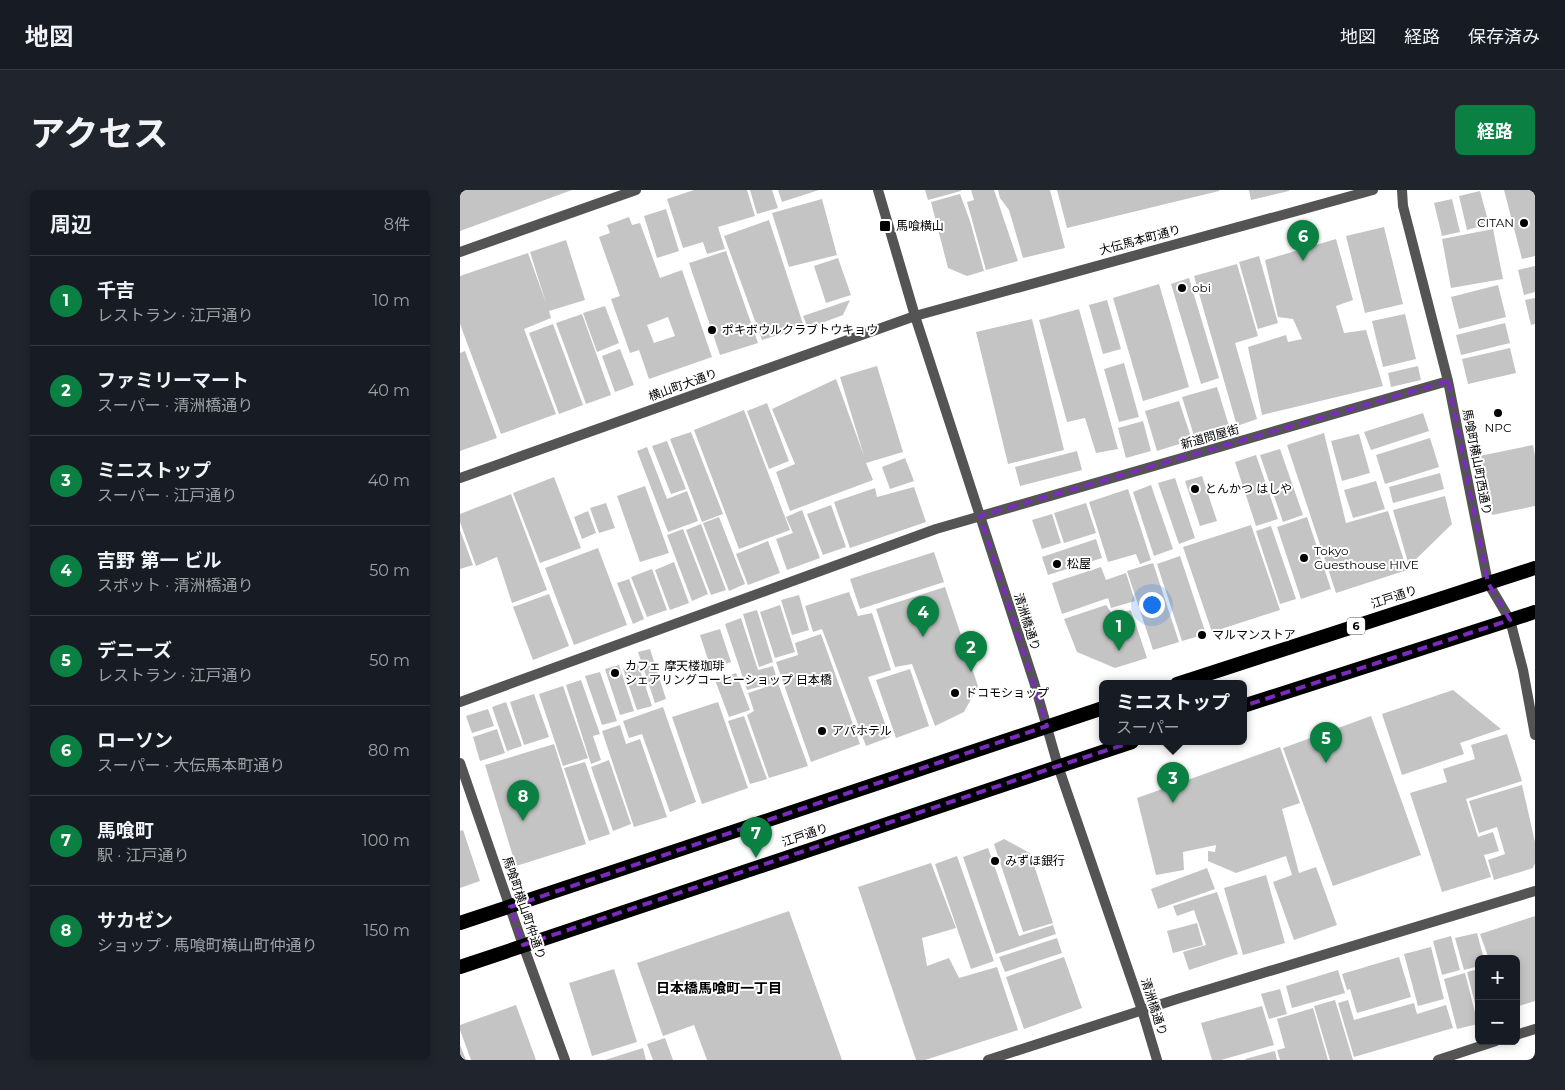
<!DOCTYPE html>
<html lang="ja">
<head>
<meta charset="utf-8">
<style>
	:root { --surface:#171b24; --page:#20242c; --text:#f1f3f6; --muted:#9ea1a6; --line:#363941; --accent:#0b8043 }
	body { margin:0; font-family:Montserrat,"Noto Sans JP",sans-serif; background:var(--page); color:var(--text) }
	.controls { position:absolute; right:15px; bottom:15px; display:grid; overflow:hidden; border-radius:8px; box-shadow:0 2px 8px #0003 }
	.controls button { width:45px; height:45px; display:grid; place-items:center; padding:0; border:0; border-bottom:1px solid var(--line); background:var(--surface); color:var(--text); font:25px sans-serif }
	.you { position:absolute; left:691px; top:414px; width:18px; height:18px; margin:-12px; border:4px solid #fff; border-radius:50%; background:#1a73e8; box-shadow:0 0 0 8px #1a73e833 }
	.badge { display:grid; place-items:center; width:32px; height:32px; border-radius:50%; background:var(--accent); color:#fff; font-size:16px; font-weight:700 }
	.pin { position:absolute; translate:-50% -41px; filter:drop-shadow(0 1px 2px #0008) }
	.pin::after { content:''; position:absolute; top:26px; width:18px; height:15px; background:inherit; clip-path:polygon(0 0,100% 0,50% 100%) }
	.popup { position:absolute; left:639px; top:490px; width:148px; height:65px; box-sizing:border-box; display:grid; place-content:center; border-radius:8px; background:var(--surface); filter:drop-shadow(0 1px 4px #0005); font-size:16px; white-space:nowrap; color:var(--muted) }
	.popup b { font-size:19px; color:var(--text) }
	.popup::after { content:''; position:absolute; left:50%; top:100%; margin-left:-10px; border:10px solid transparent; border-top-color:var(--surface) }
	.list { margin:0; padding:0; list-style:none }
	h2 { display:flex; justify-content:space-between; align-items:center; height:65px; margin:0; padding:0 20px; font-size:21px }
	h2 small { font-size:16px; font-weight:400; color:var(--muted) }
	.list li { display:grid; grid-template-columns:32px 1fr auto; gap:15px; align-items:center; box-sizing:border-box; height:90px; padding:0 20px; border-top:1px solid var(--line) }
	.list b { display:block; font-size:19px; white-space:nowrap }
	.list p { margin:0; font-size:16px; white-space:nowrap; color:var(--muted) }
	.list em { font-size:16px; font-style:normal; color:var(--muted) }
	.map { position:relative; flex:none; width:1075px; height:870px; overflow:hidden; border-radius:8px }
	header { display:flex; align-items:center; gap:30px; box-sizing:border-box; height:70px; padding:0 25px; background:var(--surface); border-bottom:1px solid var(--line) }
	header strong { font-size:24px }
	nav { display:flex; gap:28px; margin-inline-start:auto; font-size:18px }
	.intro { display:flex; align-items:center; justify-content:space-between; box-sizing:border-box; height:120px; padding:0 30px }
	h1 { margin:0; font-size:35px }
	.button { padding:12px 22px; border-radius:8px; background:var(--accent); color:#fff; font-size:18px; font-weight:700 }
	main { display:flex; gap:30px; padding:0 30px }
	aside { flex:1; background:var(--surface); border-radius:8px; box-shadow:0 2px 8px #0003 }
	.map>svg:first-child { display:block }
	.building { fill:#c4c4c4; fill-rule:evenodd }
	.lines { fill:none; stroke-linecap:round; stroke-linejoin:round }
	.minor { stroke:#545454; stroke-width:10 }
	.tertiary { stroke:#545454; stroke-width:10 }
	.trunk { stroke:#000; stroke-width:14 }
	.marked { fill:none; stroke:#7b2cbf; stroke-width:4; stroke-dasharray:10 6; stroke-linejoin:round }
	.poi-dot { fill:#000; stroke:#fff; stroke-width:2 }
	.labels { text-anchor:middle; stroke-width:4; stroke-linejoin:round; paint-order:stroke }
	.shield { fill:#fff; stroke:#4c4c4c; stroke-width:1 }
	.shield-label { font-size:11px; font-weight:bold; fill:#000 }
	.poi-label { font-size:12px; fill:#000; stroke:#fff; text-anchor:start }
	.street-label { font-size:12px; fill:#000; stroke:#fff }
	.neighbourhood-label { font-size:14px; font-weight:bold; fill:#000; stroke:#fff }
</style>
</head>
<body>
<header>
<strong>地図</strong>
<nav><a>地図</a><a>経路</a><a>保存済み</a></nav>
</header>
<div class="intro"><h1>アクセス</h1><a class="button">経路</a></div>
<main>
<aside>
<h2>周辺<small>8件</small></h2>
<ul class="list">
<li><span class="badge">1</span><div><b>千吉</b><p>レストラン · 江戸通り</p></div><em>10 m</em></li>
<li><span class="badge">2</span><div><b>ファミリーマート</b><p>スーパー · 清洲橋通り</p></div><em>40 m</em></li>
<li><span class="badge">3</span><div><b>ミニストップ</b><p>スーパー · 江戸通り</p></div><em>40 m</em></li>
<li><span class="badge">4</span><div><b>吉野 第一 ビル</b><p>スポット · 清洲橋通り</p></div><em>50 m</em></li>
<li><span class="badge">5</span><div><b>デニーズ</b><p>レストラン · 江戸通り</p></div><em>50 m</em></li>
<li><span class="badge">6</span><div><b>ローソン</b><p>スーパー · 大伝馬本町通り</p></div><em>80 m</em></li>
<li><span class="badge">7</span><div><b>馬喰町</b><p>駅 · 江戸通り</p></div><em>100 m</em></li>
<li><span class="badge">8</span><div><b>サカゼン</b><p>ショップ · 馬喰町横山町仲通り</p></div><em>150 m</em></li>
</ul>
</aside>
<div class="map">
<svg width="1075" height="870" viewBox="0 0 1075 870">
	<rect width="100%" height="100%" fill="#fff"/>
	<path class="building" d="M 0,0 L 112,0 L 0,41 Z
		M 234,0 L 287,0 L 295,26 L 258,37 L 265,59 L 247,64 L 243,52 L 223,58 L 207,9 Z
		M 290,0 L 312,0 L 318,18 L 297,24 Z
		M 318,0 L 359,0 L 322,12 Z
		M 465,0 L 501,0 L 501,1 L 468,10 Z
		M 511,0 L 534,0 L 558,71 L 526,80 L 507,12 L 514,10 Z
		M 538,0 L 590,0 L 605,58 L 563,68 L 549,20 L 540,8 Z
		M 597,0 L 759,0 L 759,1 L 607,38 Z
		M 789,0 L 829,0 L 829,1 L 791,10 Z
		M 1044,0 L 1075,0 L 1075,66 L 1062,69 Z
		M 1020,1 L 1029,34 L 1007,40 L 999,6 Z
		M 500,4 L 510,31 L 524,81 L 507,86 L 488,78 L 471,12 Z
		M 362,9 L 377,65 L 329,77 L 312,23 Z
		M 992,9 L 1000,42 L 982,46 L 974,13 Z
		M 206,19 L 219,61 L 197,68 L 184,26 Z
		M 169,27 L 172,35 L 180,33 L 200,88 L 222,80 L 252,167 L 189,189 L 179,160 L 170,163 L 151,109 L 160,106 L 139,47 L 150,43 L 147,35 ZM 208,127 L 215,146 L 194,153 L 187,135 Z
		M 309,30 L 344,137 L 302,150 L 264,46 Z
		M 924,37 L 943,114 L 905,123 L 886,46 Z
		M 1033,39 L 1043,89 L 991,98 L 982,49 Z
		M 876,49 L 893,110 L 876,116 L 884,143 L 906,140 L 923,196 L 802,225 L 788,157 L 826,145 L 828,152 L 842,149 L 833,129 L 818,127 L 805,70 Z
		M 106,50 L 125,110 L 89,121 L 91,128 L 64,139 L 96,224 L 41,244 L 0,134 L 0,86 L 68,63 L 86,113 L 70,62 Z
		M 266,61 L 298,153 L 260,165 L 229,73 Z
		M 799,66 L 818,133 L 798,139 L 779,72 Z
		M 378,68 L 391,105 L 366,113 L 354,76 Z
		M 777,74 L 798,146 L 775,153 L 797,229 L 777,236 L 734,86 Z
		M 1075,76 L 1075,102 L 1064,105 L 1058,80 Z
		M 729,88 L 759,188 L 741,194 L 711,94 Z
		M 699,94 L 729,197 L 683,211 L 653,108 Z
		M 1038,95 L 1046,127 L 999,139 L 991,107 Z
		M 1075,108 L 1075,134 L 1071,135 L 1065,110 Z
		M 390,110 L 383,125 L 348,138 L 343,126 Z
		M 647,110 L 661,159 L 643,164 L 629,115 Z
		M 145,116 L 159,153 L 137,162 L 123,123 Z
		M 619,119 L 658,259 L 636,263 L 625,228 L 607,232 L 579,130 Z
		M 122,124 L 151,205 L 126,214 L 96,133 Z
		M 945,124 L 956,169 L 923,177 L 912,131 Z
		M 572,129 L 604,260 L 548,274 L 516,142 Z
		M 1045,133 L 1050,153 L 1001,165 L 996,145 Z
		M 93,134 L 123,215 L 99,224 L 69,143 Z
		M 1050,158 L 1056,183 L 1008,194 L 1002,169 Z
		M 160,159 L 174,195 L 155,202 L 142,166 Z
		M 5,161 L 37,248 L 0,261 L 0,163 Z
		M 664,173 L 679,227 L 659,232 L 644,179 Z
		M 417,176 L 443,262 L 406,273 L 413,290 L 330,321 L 316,282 L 335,274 L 312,219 L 376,189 L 404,266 L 380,187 Z
		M 958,176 L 961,190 L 931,197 L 928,183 Z
		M 757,197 L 770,239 L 735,249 L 722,207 Z
		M 719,211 L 732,250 L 697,261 L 685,221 Z
		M 307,213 L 329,271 L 309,279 L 287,221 Z
		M 284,220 L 330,340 L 279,359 L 234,240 Z
		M 963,223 L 969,241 L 911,260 L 904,242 Z
		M 683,231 L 691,261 L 666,268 L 658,238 Z
		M 231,242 L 263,324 L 242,332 L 210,249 Z
		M 864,243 L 886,333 L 928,321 L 947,380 L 876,403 L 827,255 Z
		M 899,244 L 910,283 L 882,291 L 871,251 Z
		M 970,248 L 979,277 L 925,294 L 916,265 Z
		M 207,251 L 226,299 L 211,304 L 192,256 Z
		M 1073,255 L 1075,266 L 1075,316 L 1032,325 L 1019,266 Z
		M 187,257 L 207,309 L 227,301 L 238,331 L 208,342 L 177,261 Z
		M 820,259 L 843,325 L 823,332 L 800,265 Z
		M 617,261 L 622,280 L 560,296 L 555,277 Z
		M 796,265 L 818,329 L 796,336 L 775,272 Z
		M 445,268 L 454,291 L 430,299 L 422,277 Z
		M 980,283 L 984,299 L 933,313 L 929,297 Z
		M 742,286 L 757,331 L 740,336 L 725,291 Z
		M 94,287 L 121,358 L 80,373 L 53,303 Z
		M 715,288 L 735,348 L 719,354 L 698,293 Z
		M 916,291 L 925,319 L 893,328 L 884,300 Z
		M 691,295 L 713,359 L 694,366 L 673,302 Z
		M 185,296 L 209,363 L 180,372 L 157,306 Z
		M 454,297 L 466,332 L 390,358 L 374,312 L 415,298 L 417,307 Z
		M 668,299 L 691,370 L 680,374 L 676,364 L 648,372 L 629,312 Z
		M 51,304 L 87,400 L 52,413 L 37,367 L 16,376 L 0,332 L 0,324 Z
		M 985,306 L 992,334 L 949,376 L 933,320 Z
		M 146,313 L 155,338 L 139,343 L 130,318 Z
		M 626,313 L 636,343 L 604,353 L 594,323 Z
		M 371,315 L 386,357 L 363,365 L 347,324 Z
		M 342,320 L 360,368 L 327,380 L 316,349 L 333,343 L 326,327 Z
		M 128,321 L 136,343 L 122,349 L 114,327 Z
		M 592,324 L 601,353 L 582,359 L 572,330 Z
		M 259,327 L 285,394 L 269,401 L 243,333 Z
		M 847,327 L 871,399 L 841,409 L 817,337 Z
		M 241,334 L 266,400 L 251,405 L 226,340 Z
		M 791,335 L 820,420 L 752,442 L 723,357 Z
		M 811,336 L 836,409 L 820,414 L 796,341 Z
		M 223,339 L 248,404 L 232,411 L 207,345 Z
		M 0,340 L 13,375 L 0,379 Z
		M 636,349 L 642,368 L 588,385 L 582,367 Z
		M 308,351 L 320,383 L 288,395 L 276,364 Z
		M 138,358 L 167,435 L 114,455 L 85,378 Z
		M 474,362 L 484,392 L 400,419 L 390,389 Z
		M 720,366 L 746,444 L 722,451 L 697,374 Z
		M 214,372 L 229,413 L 210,420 L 195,380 Z
		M 693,373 L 719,452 L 693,460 L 667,381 Z
		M 641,377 L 646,390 L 666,383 L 675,411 L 651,418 L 648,408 L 602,424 L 592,393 Z
		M 192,379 L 207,420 L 187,427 L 171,387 Z
		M 169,389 L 184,429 L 173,434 L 157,393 Z
		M 485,397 L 518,496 L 504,522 L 475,536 L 452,474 L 435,477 L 416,419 Z
		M 389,402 L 398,426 L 412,423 L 431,480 L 408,487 L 430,547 L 406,556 L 362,439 L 353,442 L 345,416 Z
		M 89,404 L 109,456 L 73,470 L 53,417 Z
		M 339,405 L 349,440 L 332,445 L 321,410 Z
		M 320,415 L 335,462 L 315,468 L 300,422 Z
		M 646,415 L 653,425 L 671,420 L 687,468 L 655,478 L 617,462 L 604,429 Z
		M 297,420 L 313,472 L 299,477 L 283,424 Z
		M 281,428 L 298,480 L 313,476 L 318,492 L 287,500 L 265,434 Z
		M 260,439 L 271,472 L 251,479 L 240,445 Z
		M 361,444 L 400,554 L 351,572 L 316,472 L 338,465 L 335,453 Z
		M 190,459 L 206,509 L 195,513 L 178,462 Z
		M 178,474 L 192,516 L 177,520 L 163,479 Z
		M 159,475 L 174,521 L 160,525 L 145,479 Z
		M 450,479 L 469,536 L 436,548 L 416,490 Z
		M 140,482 L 157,531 L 142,535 L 125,486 Z
		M 276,483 L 290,520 L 269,527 L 255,490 Z
		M 121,490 L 140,544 L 133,546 L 141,570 L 131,574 L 106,495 Z
		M 318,493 L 348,576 L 309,588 L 287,525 L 294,521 L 288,503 Z
		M 103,496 L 128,568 L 103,576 L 79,504 Z
		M 993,500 L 1041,539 L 1000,553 L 1004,564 L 942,585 L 922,524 Z
		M 74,504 L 89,547 L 64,555 L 50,512 Z
		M 46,512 L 62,556 L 47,561 L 32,517 Z
		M 258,512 L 288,598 L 242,614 L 212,527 Z
		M 203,517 L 236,612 L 210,622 L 182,544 L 169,548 L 163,531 Z
		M 28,519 L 34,536 L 12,543 L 6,526 Z
		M 284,526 L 307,589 L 290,594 L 268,531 Z
		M 911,526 L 961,665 L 873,696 L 823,558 Z
		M 160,535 L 166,554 L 180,549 L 207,627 L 174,637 L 142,541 Z
		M 37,539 L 45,563 L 20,571 L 13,547 Z
		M 1047,544 L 1062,591 L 1006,609 L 1018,647 L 1033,642 L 1039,661 L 1024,665 L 1031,687 L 982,702 L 950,603 L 987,592 L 983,579 L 1015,569 L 1011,555 Z
		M 94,554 L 126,654 L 56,676 L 25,575 Z
		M 820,557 L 840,613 L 822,619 L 839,683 L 856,677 L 877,735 L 834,750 L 813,692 L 832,685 L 826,666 L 776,683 L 748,671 L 748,661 L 755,662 L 756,655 L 723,662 L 724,680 L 696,685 L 677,608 Z
		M 149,570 L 171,634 L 153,641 L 131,577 Z
		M 125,572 L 150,644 L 129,651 L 104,578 Z
		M 1062,595 L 1075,652 L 1075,673 L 1073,678 L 1034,690 L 1028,670 L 1045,664 L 1037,637 L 1019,643 L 1009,611 Z
		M 3,640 L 20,691 L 0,698 L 0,641 Z
		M 544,649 L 570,663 L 593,733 L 563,742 L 534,654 Z
		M 528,658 L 559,746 L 593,735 L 596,744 L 536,764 L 503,667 Z
		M 497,666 L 534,771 L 511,779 L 475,674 Z
		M 471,673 L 496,738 L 462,748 L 467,776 L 489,768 L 499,788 L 537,777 L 558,840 L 465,870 L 456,870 L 398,697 Z
		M 747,678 L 755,699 L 698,719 L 691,699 Z
		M 806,685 L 825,753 L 783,765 L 764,698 Z
		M 757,702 L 778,764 L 729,780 L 723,762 L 746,755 L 734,720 L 717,726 L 713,716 Z
		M 329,721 L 382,870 L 247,870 L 234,835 L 203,846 L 177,773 Z
		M 1075,726 L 1075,811 L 1056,817 L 1056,769 L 1029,769 L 1020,744 Z
		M 737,733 L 743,755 L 713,763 L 707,741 Z
		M 1017,743 L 1024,769 L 1019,769 L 1019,776 L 1004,780 L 995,748 Z
		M 991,746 L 1000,780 L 982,785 L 973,751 Z
		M 597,748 L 602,763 L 545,782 L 539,767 Z
		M 971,757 L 984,809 L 958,816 L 944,764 Z
		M 604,767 L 622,818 L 564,839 L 546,787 Z
		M 939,767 L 951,807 L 897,823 L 890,799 L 887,800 L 882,784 Z
		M 154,779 L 177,852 L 132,866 L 109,793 Z
		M 1019,779 L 1019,825 L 1018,825 L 1007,782 Z
		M 878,780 L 885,803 L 832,818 L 826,796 Z
		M 1005,783 L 1018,834 L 997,839 L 984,789 Z
		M 820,799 L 827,824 L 809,829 L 801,804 Z
		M 875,810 L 893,870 L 870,870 L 854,816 Z
		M 888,810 L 894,830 L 954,813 L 957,824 L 986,815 L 993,838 L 894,867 L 878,813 Z
		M 56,815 L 76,870 L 11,870 L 0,840 L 0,835 Z
		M 802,816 L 814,855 L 761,870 L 752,870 L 741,833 Z
		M 853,818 L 868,870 L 820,870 L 817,860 L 825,858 L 817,829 Z
		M 205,848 L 213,870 L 193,870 L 187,854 Z
		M 0,855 L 6,870 L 0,870 Z
		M 183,858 L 186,870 L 145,870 Z
		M 815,861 L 817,870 L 786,870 L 785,869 Z"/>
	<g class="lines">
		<path class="minor" d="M 942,0 L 943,16 L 988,191 L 1028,393 L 1050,430 L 1063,480 L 1075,545
			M 0,62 L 176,0
			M 0,288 L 455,126 L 913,0
			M 0,512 L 476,339 L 988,191
			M 0,573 L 63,755 L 105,870
			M 1056,845 L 1075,839
			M 528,870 L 717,809 L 1075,701
			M 978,870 L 1036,851"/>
		<path class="tertiary" d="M 418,0 L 455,126 L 574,492 L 598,576 L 682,820 L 697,870"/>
		<path class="trunk" d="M 717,494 L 1075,378
			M 783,516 L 1075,422
			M 0,733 L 643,518
			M 0,777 L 672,552"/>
	</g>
	<path class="marked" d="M 988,191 L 1028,393 L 1050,430 L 598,576 L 63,755 L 50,717 L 587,536 L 520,326 Z"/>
	<g class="poi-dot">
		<circle cx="1064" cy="33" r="5"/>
		<rect x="419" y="30" width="12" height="12" rx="2.5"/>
		<circle cx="722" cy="98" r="5"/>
		<circle cx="252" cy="140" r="5"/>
		<circle cx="1038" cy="223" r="5"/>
		<circle cx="735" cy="299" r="5"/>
		<circle cx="844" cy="368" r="5"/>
		<circle cx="597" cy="374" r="5"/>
		<circle cx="742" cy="445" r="5"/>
		<circle cx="155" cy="483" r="5"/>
		<circle cx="495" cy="503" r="5"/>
		<circle cx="362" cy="541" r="5"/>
		<circle cx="535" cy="671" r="5"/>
	</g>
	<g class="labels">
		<rect class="shield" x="887" y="427.5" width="18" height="17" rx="4"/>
		<g class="shield-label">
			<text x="896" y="440">6</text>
		</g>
		<g class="poi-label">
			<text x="1054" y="37" text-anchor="end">CITAN</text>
			<text x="436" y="40">馬喰横山</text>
			<text x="732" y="102">obi</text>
			<text x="262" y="144">ポキボウルクラブトウキョウ</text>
			<text x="1038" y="242" text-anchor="middle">NPC</text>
			<text x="745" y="303">とんかつ はしや</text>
			<text x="854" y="365">Tokyo<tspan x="854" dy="14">Guesthouse HIVE</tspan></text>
			<text x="607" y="378">松屋</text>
			<text x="752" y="449">マルマンストア</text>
			<text x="165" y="480">カフェ 摩天楼珈琲<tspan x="165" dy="14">シェアリングコーヒーショップ 日本橋</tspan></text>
			<text x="505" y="507">ドコモショップ</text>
			<text x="372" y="545">アパホテル</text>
			<text x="545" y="675">みずほ銀行</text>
		</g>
		<g class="street-label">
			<text transform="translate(680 50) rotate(-15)" y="4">大伝馬本町通り</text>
			<text transform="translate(223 195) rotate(-20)" y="4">横山町大通り</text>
			<text transform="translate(750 247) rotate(-16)" y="4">新道問屋街</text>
			<text transform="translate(1017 272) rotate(79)" y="4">馬喰町横山町西通り</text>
			<text transform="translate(934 407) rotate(-18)" y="4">江戸通り</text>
			<text transform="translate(567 432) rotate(72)" y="4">清洲橋通り</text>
			<text transform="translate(345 645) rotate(-19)" y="4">江戸通り</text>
			<text transform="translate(64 718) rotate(71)" y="4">馬喰町横山町仲通り</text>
			<text transform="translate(694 817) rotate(72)" y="4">清洲橋通り</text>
		</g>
		<g class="neighbourhood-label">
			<text x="259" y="803">日本橋馬喰町一丁目</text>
		</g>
	</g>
</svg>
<div class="controls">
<button>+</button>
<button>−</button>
</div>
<div class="you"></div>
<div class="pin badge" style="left:659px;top:461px">1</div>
<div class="pin badge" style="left:511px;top:482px">2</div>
<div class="pin badge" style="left:713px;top:613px">3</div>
<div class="popup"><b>ミニストップ</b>スーパー</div>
<div class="pin badge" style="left:463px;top:447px">4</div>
<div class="pin badge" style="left:866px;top:573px">5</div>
<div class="pin badge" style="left:843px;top:71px">6</div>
<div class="pin badge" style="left:296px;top:668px">7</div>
<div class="pin badge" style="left:63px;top:631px">8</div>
</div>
</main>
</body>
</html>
